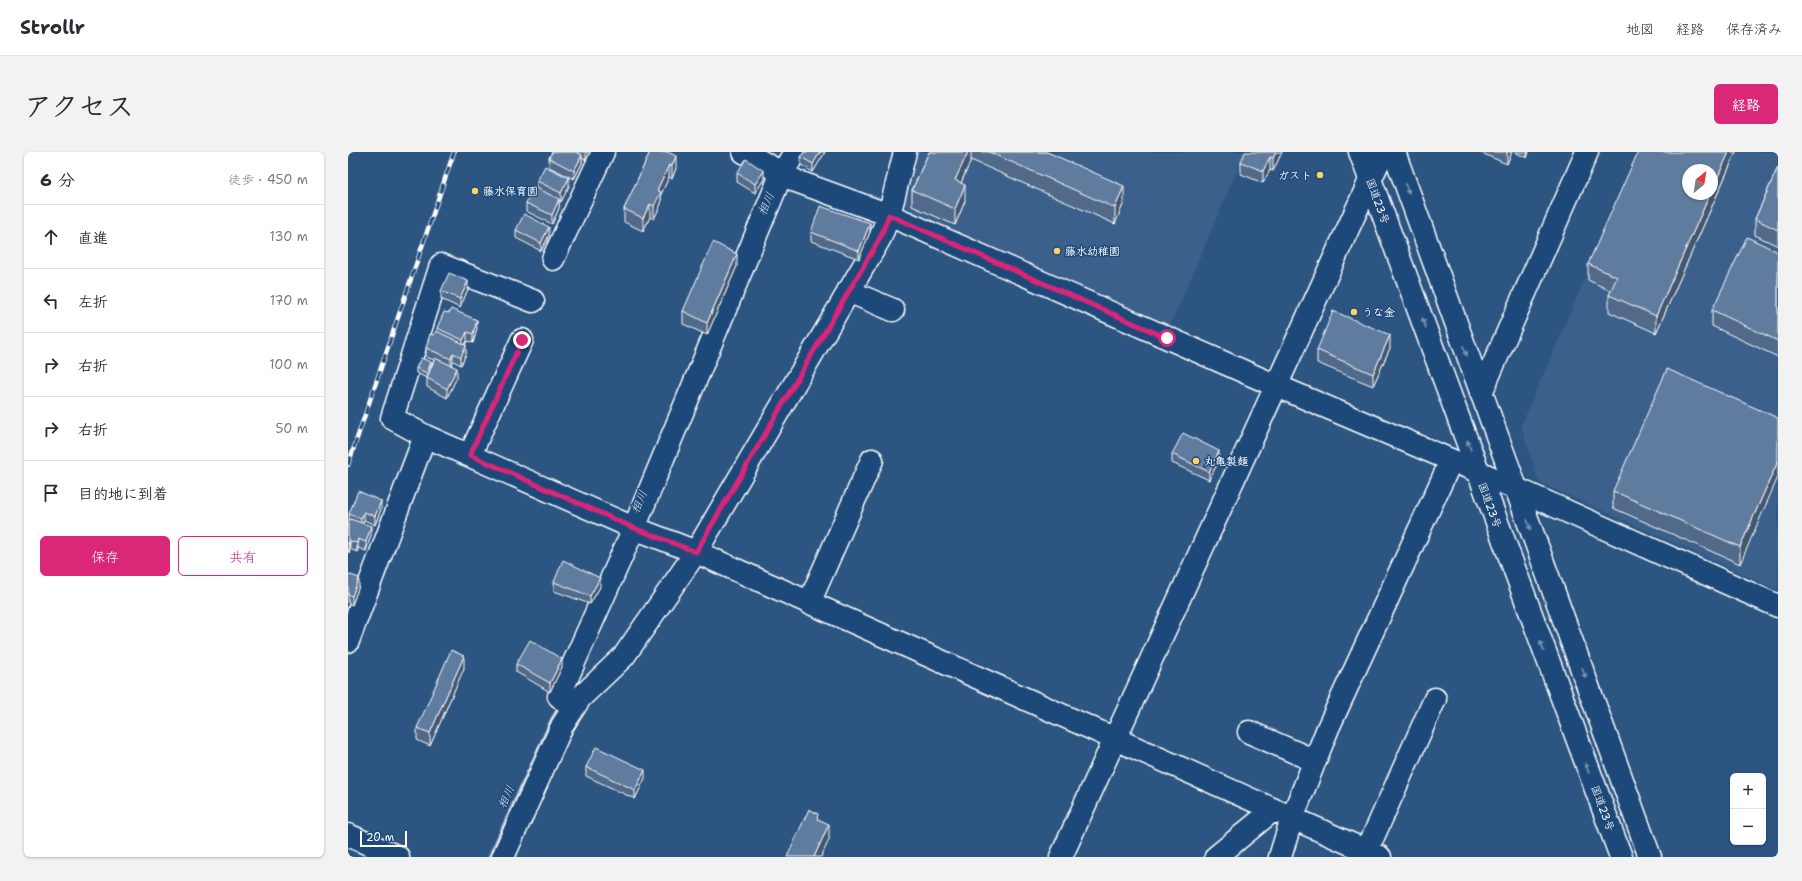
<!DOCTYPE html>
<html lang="ja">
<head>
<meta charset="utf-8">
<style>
	:root { --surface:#fff; --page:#f2f2f3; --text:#2b2b33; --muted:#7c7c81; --line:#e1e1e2; --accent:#db2777 }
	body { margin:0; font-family:"Shantell Sans","Klee One",sans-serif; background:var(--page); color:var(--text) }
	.controls { position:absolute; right:12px; bottom:12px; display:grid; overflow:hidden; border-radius:6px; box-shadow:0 1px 3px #0004 }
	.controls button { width:36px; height:36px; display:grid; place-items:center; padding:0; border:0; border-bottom:1px solid var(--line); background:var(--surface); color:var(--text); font:20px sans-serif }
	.compass { position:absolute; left:1334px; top:12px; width:36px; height:36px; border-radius:50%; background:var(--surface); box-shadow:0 1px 3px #0004; rotate:30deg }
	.scale { position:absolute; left:12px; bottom:10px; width:47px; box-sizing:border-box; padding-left:4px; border:2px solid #fff; border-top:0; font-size:11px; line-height:14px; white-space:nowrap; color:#fff; -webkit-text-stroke:3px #1f4a7a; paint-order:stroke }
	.stop { position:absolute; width:12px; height:12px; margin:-9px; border:3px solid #db2777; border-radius:50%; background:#fff }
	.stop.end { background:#db2777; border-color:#fff; box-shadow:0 1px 4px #0008 }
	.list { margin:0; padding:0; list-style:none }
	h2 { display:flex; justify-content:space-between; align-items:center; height:52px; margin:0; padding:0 16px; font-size:17px }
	h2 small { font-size:13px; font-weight:400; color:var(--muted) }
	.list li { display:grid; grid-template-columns:26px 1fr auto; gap:12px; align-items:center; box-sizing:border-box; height:64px; padding:0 16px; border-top:1px solid var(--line) }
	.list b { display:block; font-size:15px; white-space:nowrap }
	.list em { font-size:13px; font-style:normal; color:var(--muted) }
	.actions { display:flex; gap:8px; padding:12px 16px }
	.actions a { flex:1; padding:9px 0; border:1px solid var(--accent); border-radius:6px; text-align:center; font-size:14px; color:var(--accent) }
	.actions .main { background:var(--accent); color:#fff }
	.icon { flex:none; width:22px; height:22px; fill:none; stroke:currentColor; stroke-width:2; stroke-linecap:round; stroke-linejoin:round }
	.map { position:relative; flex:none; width:1430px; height:705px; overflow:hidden; border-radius:6px }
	header { display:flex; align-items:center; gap:24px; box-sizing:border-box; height:56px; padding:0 20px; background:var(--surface); border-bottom:1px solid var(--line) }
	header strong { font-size:19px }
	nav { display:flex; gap:22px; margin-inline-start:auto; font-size:14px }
	.intro { display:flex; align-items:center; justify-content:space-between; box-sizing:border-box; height:96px; padding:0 24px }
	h1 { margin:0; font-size:28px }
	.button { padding:10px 18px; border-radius:6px; background:var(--accent); color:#fff; font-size:14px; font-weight:700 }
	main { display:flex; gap:24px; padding:0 24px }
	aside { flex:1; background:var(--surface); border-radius:6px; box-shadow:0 1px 3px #0004 }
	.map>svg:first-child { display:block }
	.built { fill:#3b618b; fill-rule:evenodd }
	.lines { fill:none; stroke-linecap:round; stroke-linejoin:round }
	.stream { stroke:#acbcce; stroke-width:4.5 }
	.minor-casing { stroke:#fff; stroke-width:25 }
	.highway-casing { stroke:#fff; stroke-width:25 }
	.minor { stroke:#1f4a7a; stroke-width:22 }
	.highway { stroke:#1f4a7a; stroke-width:22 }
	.rail-casing { stroke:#fff; stroke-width:4.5 }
	.rail { stroke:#1f4a7a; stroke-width:3; stroke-dasharray:9; stroke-linecap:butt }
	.wall { fill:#516b89; stroke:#fff }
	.shaded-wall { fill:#42576f; stroke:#fff }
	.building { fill:#5e7c9f; stroke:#fff }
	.oneway { fill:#7992af }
	.route { stroke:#db2777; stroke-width:5 }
	.poi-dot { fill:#ffd166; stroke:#1f4a7a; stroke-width:1.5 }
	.labels { text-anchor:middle; stroke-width:3; stroke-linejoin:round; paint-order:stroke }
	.poi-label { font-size:11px; font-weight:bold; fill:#fff; stroke:#1f4a7a; text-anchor:start }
	.street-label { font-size:11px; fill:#fff; stroke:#1f4a7a }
	.water-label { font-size:12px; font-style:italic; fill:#d5dde6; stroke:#1f4a7a }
</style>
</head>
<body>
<header>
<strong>Strollr</strong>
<nav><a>地図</a><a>経路</a><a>保存済み</a></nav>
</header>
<div class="intro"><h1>アクセス</h1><a class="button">経路</a></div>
<main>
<aside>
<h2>6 分<small>徒歩 · 450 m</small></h2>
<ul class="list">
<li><svg class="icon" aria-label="ahead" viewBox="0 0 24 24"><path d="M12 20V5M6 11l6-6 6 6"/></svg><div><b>直進</b></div><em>130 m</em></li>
<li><svg class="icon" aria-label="left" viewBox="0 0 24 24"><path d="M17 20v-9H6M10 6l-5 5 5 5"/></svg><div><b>左折</b></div><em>170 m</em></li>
<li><svg class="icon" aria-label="right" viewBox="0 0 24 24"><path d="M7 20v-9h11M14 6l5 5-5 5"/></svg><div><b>右折</b></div><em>100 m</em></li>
<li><svg class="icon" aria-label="right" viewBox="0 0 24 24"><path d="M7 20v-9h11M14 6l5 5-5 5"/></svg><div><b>右折</b></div><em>50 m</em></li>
<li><svg class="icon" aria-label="arrive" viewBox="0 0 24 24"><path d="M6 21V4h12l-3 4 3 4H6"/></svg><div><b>目的地に到着</b></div></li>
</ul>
<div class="actions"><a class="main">保存</a><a>共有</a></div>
</aside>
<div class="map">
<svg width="1430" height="705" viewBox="0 0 1430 705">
	<rect width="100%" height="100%" fill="#2c5582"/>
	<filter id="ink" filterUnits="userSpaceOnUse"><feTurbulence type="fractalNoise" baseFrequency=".025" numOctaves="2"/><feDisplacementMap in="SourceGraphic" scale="8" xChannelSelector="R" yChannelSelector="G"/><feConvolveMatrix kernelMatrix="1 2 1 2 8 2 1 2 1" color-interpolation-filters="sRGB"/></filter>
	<g filter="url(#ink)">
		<path class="built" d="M 567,0 L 897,0 L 822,174 L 557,57 L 553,48 Z
			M 1292,0 L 1430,0 L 1430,438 L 1191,330 L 1173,274 ZM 1340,18 L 1364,18 L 1364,42 L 1340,42 Z"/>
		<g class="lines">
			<path class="stream" d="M 142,705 L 204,568 L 213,553"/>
			<g class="minor-casing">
				<path id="minor" d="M 396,0 L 448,29 L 541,63 L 915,228 L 1131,320 L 1430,454
					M 205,107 L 255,0
					M 500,139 L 545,158
					M 185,149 L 93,113 L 44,266 L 77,284 L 286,376 L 348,400 L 1032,705
					M 1133,241 L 1239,0
					M 122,303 L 174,188
					M 461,451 L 524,308
					M 0,489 L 77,284
					M 224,556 L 211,544 L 286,376 L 433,23 L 447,0
					M 901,580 L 967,609
					M 0,683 L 50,705
					M 1015,698 L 1025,685 L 1087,547
					M 155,705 L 214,574 L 232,546 L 276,504 L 348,400 L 532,86 L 541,63 L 557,0
					M 713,705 L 1035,0
					M 868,705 L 925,658
					M 932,705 L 944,666 L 980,576 L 1103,309"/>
			</g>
			<g class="highway-casing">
				<path id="highway" d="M 1012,0 L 1273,705
					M 1046,0 L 1302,705"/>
			</g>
			<use href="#minor" class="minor"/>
			<use href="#highway" class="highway"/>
			<g class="rail-casing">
				<path id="rail" d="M 0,313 L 106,0"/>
			</g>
			<use href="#rail" class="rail"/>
		</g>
		<path class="wall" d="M 204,0 L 242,0 L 238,8 L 234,6 L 234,11 L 226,27 L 201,15 L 201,6 Z
			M 302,0 L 328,16 L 324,27 L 321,25 L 313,42 L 313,52 L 306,67 L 302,65 L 295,79 L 276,70 L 276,57 Z
			M 456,0 L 477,0 L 465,20 L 453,13 L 453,5 Z
			M 581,0 L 699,0 L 776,50 L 767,72 L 623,8 L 613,31 L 617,49 L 607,73 L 564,54 L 564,38 Z
			M 934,0 L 925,19 L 922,18 L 915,31 L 893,22 L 893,10 Z
			M 1131,0 L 1164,0 L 1159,12 Z
			M 1166,0 L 1181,0 L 1179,6 Z
			M 1388,0 L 1308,181 L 1261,160 L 1261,143 L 1263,139 L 1240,128 L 1240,112 Z
			M 1430,15 L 1430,94 L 1407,83 L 1407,67 Z
			M 389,21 L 416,27 L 407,41 L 389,30 Z
			M 189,29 L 221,34 L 213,50 L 211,49 L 211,56 L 204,72 L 178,59 L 178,51 L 189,36 Z
			M 168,78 L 201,83 L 193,99 L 168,86 Z
			M 463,80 L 522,80 L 511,107 L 463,89 Z
			M 1430,100 L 1430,205 L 1364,174 L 1364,158 Z
			M 389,114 L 359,183 L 335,172 L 335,159 Z
			M 120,137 L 112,156 L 93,147 L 93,139 Z
			M 89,176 L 129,177 L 125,191 L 119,189 L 117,193 L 118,202 L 113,213 L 105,209 L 103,214 L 109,225 L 99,246 L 79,235 L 79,226 L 86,208 L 78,205 L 78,196 L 89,180 Z
			M 1042,196 L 1025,234 L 969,211 L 969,198 Z
			M 83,215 L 79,226 L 68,221 L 68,216 Z
			M 1430,266 L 1392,412 L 1265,356 L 1265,339 Z
			M 824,302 L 871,308 L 861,328 L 824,311 Z
			M 33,357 L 27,373 L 16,368 L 14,371 L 23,383 L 18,399 L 10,396 L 9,400 L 2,397 L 1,401 L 0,400 L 0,372 L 1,369 L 1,362 Z
			M 0,422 L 11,434 L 4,453 L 0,451 Z
			M 206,430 L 252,435 L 242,452 L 206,439 Z
			M 168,512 L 214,515 L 202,540 L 168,520 Z
			M 116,516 L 82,594 L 69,588 L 69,576 Z
			M 238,615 L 297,626 L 287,647 L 238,624 Z"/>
		<path class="shaded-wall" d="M 238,0 L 242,0 L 238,8 Z
			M 472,0 L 477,0 L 465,20 L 465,12 Z
			M 620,0 L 623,0 L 623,8 L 607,44 L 607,28 Z
			M 928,0 L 934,0 L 925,19 L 925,6 Z
			M 1159,0 L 1164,0 L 1159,12 Z
			M 1179,0 L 1181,0 L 1179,6 Z
			M 1381,0 L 1388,0 L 1308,181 L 1308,164 L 1362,42 L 1364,42 L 1364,38 Z
			M 234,3 L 234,11 L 226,27 L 226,19 Z
			M 328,4 L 328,16 L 324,27 L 324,14 Z
			M 922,5 L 922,18 L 915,31 L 915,19 Z
			M 321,13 L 321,25 L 313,42 L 313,52 L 306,67 L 306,54 L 309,38 Z
			M 416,19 L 416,27 L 407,41 L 407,32 Z
			M 221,26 L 221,34 L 213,50 L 213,41 Z
			M 617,33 L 617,49 L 607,73 L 607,57 Z
			M 776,34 L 776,50 L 767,72 L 767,56 Z
			M 211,47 L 211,56 L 204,72 L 204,63 Z
			M 302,52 L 302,65 L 295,79 L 295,66 Z
			M 522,71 L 522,80 L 511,107 L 511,99 Z
			M 201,75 L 201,83 L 193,99 L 193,91 Z
			M 389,102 L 389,114 L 359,183 L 359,171 Z
			M 120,129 L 120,137 L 112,156 L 112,147 Z
			M 129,168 L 129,177 L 125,191 L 125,182 Z
			M 119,180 L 119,189 L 115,196 L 115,188 Z
			M 1042,183 L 1042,196 L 1025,234 L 1025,222 Z
			M 118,193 L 118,202 L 113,213 L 113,205 Z
			M 105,201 L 105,209 L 103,216 L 103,207 Z
			M 83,210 L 83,215 L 79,226 L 79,221 Z
			M 109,216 L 109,225 L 99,246 L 99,237 Z
			M 871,299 L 871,308 L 861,328 L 861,320 Z
			M 1430,309 L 1430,325 L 1392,412 L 1392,395 Z
			M 33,349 L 33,357 L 27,373 L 27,364 Z
			M 16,360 L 16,368 L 13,375 L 13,367 Z
			M 23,374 L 23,383 L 18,399 L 18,390 Z
			M 10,387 L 10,396 L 9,400 L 9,391 Z
			M 2,389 L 2,397 L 1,401 L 1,392 Z
			M 11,426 L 11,434 L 4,453 L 4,444 Z
			M 252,426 L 252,435 L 242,452 L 242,444 Z
			M 116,504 L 116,516 L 82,594 L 82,581 Z
			M 214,507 L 214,515 L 202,540 L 202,531 Z
			M 297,618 L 297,626 L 287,647 L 287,638 Z
			M 481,672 L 481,688 L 473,705 L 466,705 Z"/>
		<path class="building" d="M 204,0 L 228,0 L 234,3 L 226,19 L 201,6 Z
			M 302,0 L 320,0 L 328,4 L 324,14 L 321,13 L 309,38 L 313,40 L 306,54 L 302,52 L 295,66 L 276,57 Z
			M 456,0 L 472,0 L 465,12 L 453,5 Z
			M 581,0 L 620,0 L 607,28 L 617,33 L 607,57 L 564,38 Z
			M 641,0 L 699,0 L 776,34 L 767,56 Z
			M 897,0 L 928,0 L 925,6 L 922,5 L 915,19 L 893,10 Z
			M 1290,0 L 1381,0 L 1364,38 L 1364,18 L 1340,18 L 1340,42 L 1362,42 L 1308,164 L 1261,143 L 1269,125 L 1240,112 Z
			M 398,7 L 416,19 L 407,32 L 389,21 Z
			M 197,14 L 221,26 L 213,41 L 189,29 Z
			M 1430,15 L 1430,78 L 1407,67 Z
			M 186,35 L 211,47 L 204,63 L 178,51 Z
			M 472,54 L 522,71 L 511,99 L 463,80 Z
			M 176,62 L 201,75 L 193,91 L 168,78 Z
			M 1399,85 L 1430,100 L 1430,189 L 1364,158 Z
			M 365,90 L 389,102 L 359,171 L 335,159 Z
			M 101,121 L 120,129 L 112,147 L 93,139 Z
			M 103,157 L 129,168 L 125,182 L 119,180 L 115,188 L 89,176 L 96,160 L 101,161 Z
			M 985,159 L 1042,183 L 1025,222 L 969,198 Z
			M 88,179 L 118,193 L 113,205 L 105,201 L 103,207 L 78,196 L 82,182 L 86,183 Z
			M 73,206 L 83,210 L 79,221 L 68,216 Z
			M 87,206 L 109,216 L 99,237 L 79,226 Z
			M 1319,217 L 1430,266 L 1430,309 L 1392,395 L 1265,339 Z
			M 835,281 L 871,299 L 861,320 L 824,302 Z
			M 10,339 L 33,349 L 27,364 L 16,360 L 13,367 L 1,362 Z
			M 2,367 L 23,374 L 18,390 L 10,387 L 9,391 L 2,389 L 1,392 L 0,392 L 0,372 Z
			M 215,408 L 252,426 L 242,444 L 206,430 Z
			M 0,422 L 11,426 L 4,444 L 0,443 Z
			M 182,488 L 214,507 L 202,531 L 168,512 Z
			M 103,498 L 116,504 L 82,581 L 69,576 Z
			M 248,595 L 297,618 L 287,638 L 238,615 Z
			M 461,657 L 470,662 L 469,667 L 481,672 L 466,705 L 439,705 Z"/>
		<defs><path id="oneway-solid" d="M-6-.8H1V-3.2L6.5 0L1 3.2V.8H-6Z"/></defs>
		<g class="oneway">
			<use href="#oneway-solid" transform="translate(1059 37) rotate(70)"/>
			<use href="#oneway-solid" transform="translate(1076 171) rotate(-110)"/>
			<use href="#oneway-solid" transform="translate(1117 199) rotate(70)"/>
			<use href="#oneway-solid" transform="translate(1121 293) rotate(-110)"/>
			<use href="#oneway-solid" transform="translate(1181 373) rotate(70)"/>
			<use href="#oneway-solid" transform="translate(1194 494) rotate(-110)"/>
			<use href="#oneway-solid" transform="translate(1236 521) rotate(70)"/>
			<use href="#oneway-solid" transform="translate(1239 616) rotate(-110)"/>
		</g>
	</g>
	<g class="lines" filter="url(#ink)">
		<path class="route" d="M 174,188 L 122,303 L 286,376 L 348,400 L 532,86 L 541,63 L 819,186"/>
	</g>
	<g class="poi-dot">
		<circle cx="972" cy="23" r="4"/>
		<circle cx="127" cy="39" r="4"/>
		<circle cx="709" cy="99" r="4"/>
		<circle cx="1006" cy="160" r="4"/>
		<circle cx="848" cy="309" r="4"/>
	</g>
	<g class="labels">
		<g class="poi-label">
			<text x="964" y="27" text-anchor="end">ガスト</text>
			<text x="135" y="43">藤水保育園</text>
			<text x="717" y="103">藤水幼稚園</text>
			<text x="1014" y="164">うな金</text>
			<text x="856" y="313">丸亀製麺</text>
		</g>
		<g class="street-label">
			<text transform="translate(1030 49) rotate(70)" y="4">国道23号</text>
			<text transform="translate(1142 353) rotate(70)" y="4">国道23号</text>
			<text transform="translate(1255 656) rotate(70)" y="4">国道23号</text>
		</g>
		<g class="water-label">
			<text transform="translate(418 52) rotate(-67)" y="4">相川</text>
			<text transform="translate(291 350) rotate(-67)" y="4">相川</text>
			<text transform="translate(158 645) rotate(-66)" y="4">相川</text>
		</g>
	</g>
</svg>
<div class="controls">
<button>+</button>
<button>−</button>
</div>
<svg class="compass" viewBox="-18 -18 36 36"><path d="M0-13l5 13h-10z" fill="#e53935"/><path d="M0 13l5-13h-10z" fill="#7c7c81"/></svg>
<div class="scale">20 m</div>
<div class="stop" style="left:819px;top:186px"></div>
<div class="stop end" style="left:174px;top:188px"></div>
</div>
</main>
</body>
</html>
